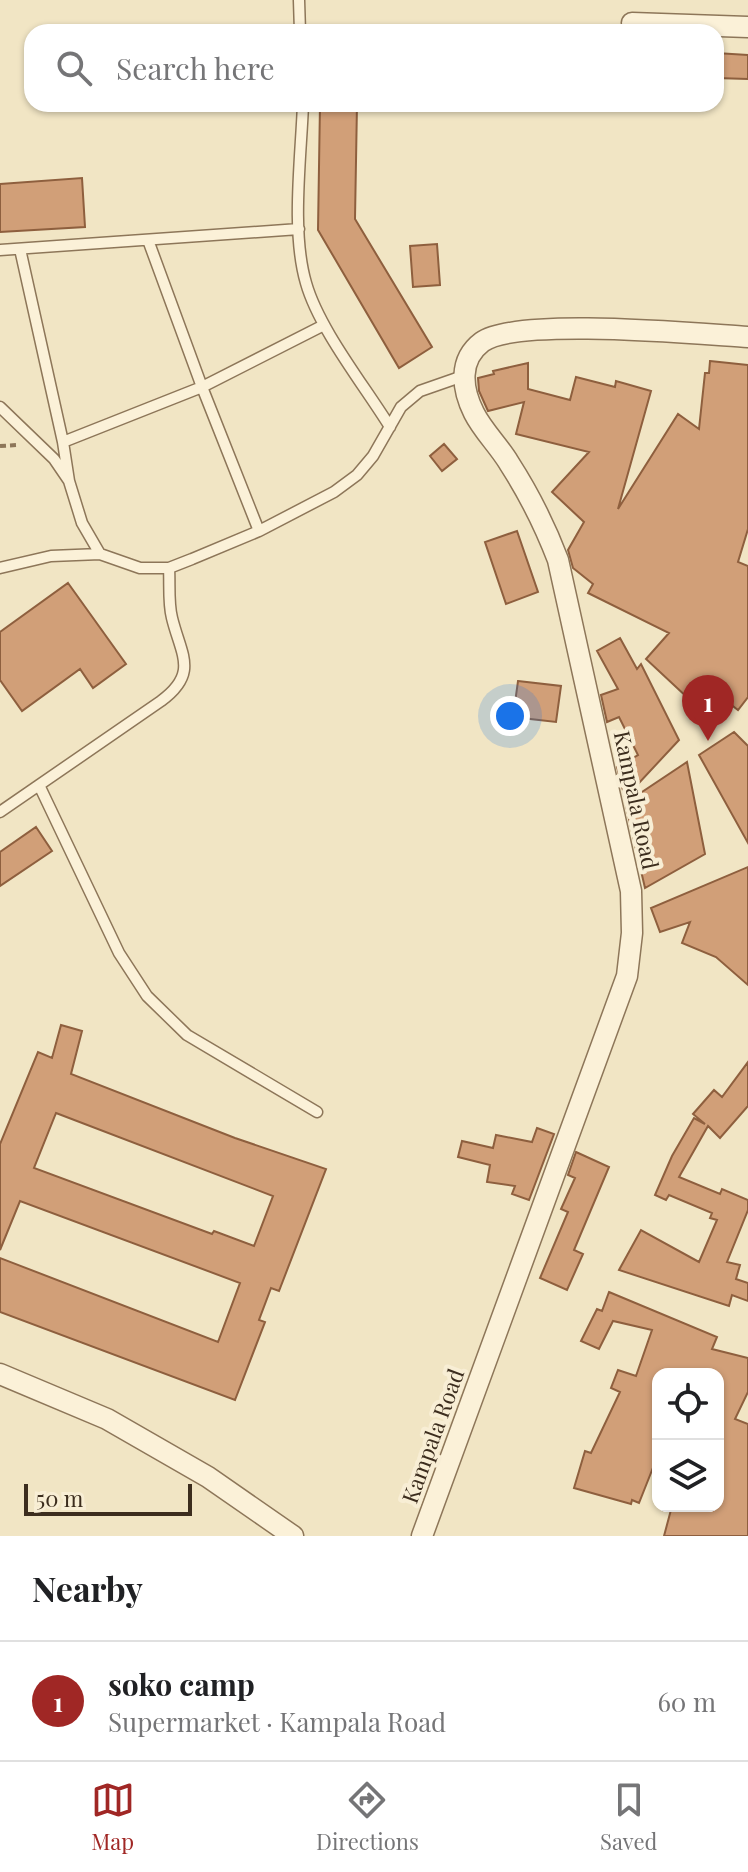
<!DOCTYPE html>
<html lang="en">
<head>
<meta charset="utf-8">
<style>
	:root { --surface:#fff; --page:#f2f2f2; --text:#202124; --muted:#757577; --line:#e0e0e0; --accent:#a02725 }
	body { margin:0; font-family:"Playfair Display",serif; background:var(--page); color:var(--text) }
	.controls { position:absolute; right:24px; bottom:24px; display:grid; overflow:hidden; border-radius:16px; box-shadow:0 2px 6px #0004 }
	.controls button { width:72px; height:72px; display:grid; place-items:center; padding:0; border:0; border-bottom:2px solid var(--line); background:var(--surface); color:var(--text); font:40px sans-serif }
	.scale { position:absolute; left:24px; bottom:20px; width:168px; box-sizing:border-box; padding-left:8px; border:4px solid #3c2d1e; border-top:0; font-size:22px; line-height:28px; white-space:nowrap; color:#3c2d1e; -webkit-text-stroke:6px #f8eed5; paint-order:stroke }
	.you { position:absolute; left:510px; top:716px; width:28px; height:28px; margin:-20px; border:6px solid #fff; border-radius:50%; background:#1a73e8; box-shadow:0 0 0 12px #1a73e833 }
	.badge { display:grid; place-items:center; width:52px; height:52px; border-radius:50%; background:var(--accent); color:#fff; font-size:26px; font-weight:700 }
	.pin { position:absolute; translate:-50% -66px; filter:drop-shadow(0 2px 4px #0008) }
	.pin::after { content:''; position:absolute; top:42px; width:28px; height:24px; background:inherit; clip-path:polygon(0 0,100% 0,50% 100%) }
	.list { margin:0; padding:0; list-style:none }
	h2 { display:flex; justify-content:space-between; align-items:center; height:104px; margin:0; padding:0 32px; font-size:34px }
	h2 small { font-size:26px; font-weight:400; color:var(--muted) }
	.list li { display:grid; grid-template-columns:52px 1fr auto; gap:24px; align-items:center; box-sizing:border-box; height:120px; padding:0 32px; border-top:2px solid var(--line) }
	.list b { display:block; font-size:30px; white-space:nowrap }
	.list p { margin:0; font-size:26px; white-space:nowrap; color:var(--muted) }
	.list em { font-size:26px; font-style:normal; color:var(--muted) }
	.icon { flex:none; width:44px; height:44px; fill:none; stroke:currentColor; stroke-width:2; stroke-linecap:round; stroke-linejoin:round }
	.map { position:relative; flex:none; width:748px; height:1536px; overflow:hidden }
	.search { position:absolute; background:var(--surface); box-shadow:0 2px 6px #0004; left:24px; right:24px; top:24px; height:88px; display:flex; align-items:center; gap:20px; box-sizing:border-box; padding:0 28px; border-radius:24px; color:var(--muted); font-size:30px }
	.sheet { height:224px; background:var(--surface) }
	nav { display:flex; justify-content:space-around; align-items:center; box-sizing:border-box; height:112px; border-top:2px solid var(--line); background:var(--surface); font-size:22px; color:var(--muted) }
	nav a { display:grid; justify-items:center; gap:4px }
	nav .on { color:var(--accent) }
	.map>svg:first-child { display:block }
	.building { fill:#d19f78; stroke:#8e5f3e; stroke-width:2; fill-rule:evenodd }
	.lines { fill:none; stroke-linecap:round; stroke-linejoin:round }
	.lane-casing { stroke:#8d7659; stroke-width:13 }
	.street-casing { stroke:#8d7659; stroke-width:23 }
	.path { stroke:#8d7659; stroke-width:4; stroke-dasharray:6 4; stroke-linecap:butt }
	.lane { stroke:#fbf1d8; stroke-width:10 }
	.street { stroke:#fbf1d8; stroke-width:20 }
	.labels { text-anchor:middle; stroke-width:8; stroke-linejoin:round; paint-order:stroke }
	.street-label { font-size:22px; fill:#3c2d1e; stroke:#f8eed5 }
</style>
</head>
<body>
<div class="map">
<svg width="748" height="1536" viewBox="0 0 748 1536">
	<rect width="100%" height="100%" fill="#f1e5c4"/>
	<path class="building" d="M 716,53 L 748,55 L 748,79 L 716,78 Z
		M 320,104 L 357,104 L 355,219 L 432,347 L 399,368 L 318,230 Z
		M 82,178 L 85,227 L 0,232 L 0,184 Z
		M 437,244 L 440,285 L 413,287 L 410,246 Z
		M 710,361 L 748,365 L 748,529 L 738,562 L 748,566 L 748,697 L 738,710 L 720,696 L 704,713 L 646,659 L 669,633 L 588,593 L 593,584 L 573,568 L 568,550 L 584,522 L 552,492 L 589,452 L 516,434 L 524,402 L 488,411 L 479,391 L 478,378 L 494,374 L 493,371 L 528,363 L 528,389 L 570,400 L 576,377 L 615,387 L 616,381 L 651,391 L 618,509 L 678,414 L 699,429 L 705,373 L 709,373 Z
		M 444,444 L 457,459 L 442,471 L 430,456 Z
		M 517,531 L 538,592 L 506,604 L 485,542 Z
		M 68,583 L 126,664 L 93,688 L 80,669 L 22,711 L 0,680 L 0,632 Z
		M 620,638 L 637,669 L 641,664 L 679,740 L 625,798 L 617,767 L 638,755 L 619,717 L 607,722 L 601,695 L 618,689 L 597,651 Z
		M 518,681 L 561,686 L 556,722 L 513,717 Z
		M 734,732 L 748,746 L 748,843 L 699,755 Z
		M 687,762 L 705,854 L 645,888 L 626,806 L 629,805 L 627,802 Z
		M 36,827 L 52,851 L 0,886 L 0,852 Z
		M 748,867 L 748,985 L 716,957 L 682,943 L 690,922 L 660,932 L 651,908 Z
		M 61,1025 L 82,1031 L 71,1074 L 235,1138 L 326,1169 L 279,1291 L 271,1288 L 259,1320 L 265,1322 L 235,1400 L 0,1312 L 0,1258 L 218,1342 L 240,1283 L 20,1201 L 0,1250 L 0,1144 L 38,1052 L 52,1058 ZM 56,1113 L 273,1196 L 254,1246 L 214,1231 L 212,1234 L 34,1168 Z
		M 748,1062 L 748,1106 L 720,1138 L 708,1126 L 679,1177 L 720,1194 L 722,1189 L 748,1200 L 748,1210 L 727,1262 L 740,1265 L 736,1279 L 748,1283 L 748,1301 L 732,1295 L 729,1306 L 619,1270 L 641,1230 L 699,1262 L 717,1220 L 710,1218 L 712,1213 L 669,1195 L 666,1200 L 655,1195 L 672,1156 L 694,1118 L 705,1124 L 693,1114 L 714,1090 L 722,1097 Z
		M 537,1128 L 554,1134 L 529,1200 L 512,1194 L 515,1186 L 487,1182 L 490,1165 L 458,1157 L 462,1141 L 493,1148 L 496,1135 L 532,1142 Z
		M 576,1152 L 609,1167 L 574,1250 L 583,1254 L 567,1290 L 540,1278 L 568,1212 L 561,1209 L 575,1178 L 568,1175 Z
		M 609,1292 L 717,1337 L 712,1349 L 748,1358 L 748,1392 L 735,1419 L 748,1424 L 748,1536 L 664,1536 L 672,1506 L 718,1506 L 718,1374 L 658,1374 L 658,1455 L 639,1503 L 632,1500 L 631,1504 L 574,1488 L 585,1451 L 591,1453 L 620,1392 L 611,1388 L 618,1370 L 636,1376 L 652,1330 L 613,1321 L 599,1349 L 581,1341 L 597,1309 L 602,1311 Z"/>
	<g class="lines">
		<g class="lane-casing">
			<path id="lane" d="M 299,0 L 300,32
				M 303,104 C 301,158 291,232 306,283 C 319,329 364,385 390,427
				M 148,240 L 202,387 L 259,531
				M 20,249 L 63,442 L 69,481
				M 0,250 L 299,229
				M 0,407 L 54,459 L 69,481 L 82,523 L 100,554
				M 63,442 L 202,387 L 324,325
				M 0,568 L 51,556 L 100,554 L 140,568 L 169,568 L 192,559 L 259,531 L 334,492 L 357,475 L 373,456 L 401,407 L 420,391 L 463,376
				M 39,785 L 119,953 L 147,996 L 187,1035 L 317,1112
				M 0,812 L 161,701 C 199,673 181,655 172,618 C 168,603 170,584 169,568"/>
		</g>
		<g class="street-casing">
			<path id="street" d="M 632,23 L 748,27
				M 0,1374 L 107,1419 L 208,1477 L 293,1536
				M 422,1536 L 627,976 L 632,933 L 631,891 L 558,560 C 545,526 529,494 509,463 C 499,446 483,431 474,413 C 462,389 458,360 482,342 C 516,317 698,334 748,337"/>
		</g>
		<path class="path" d="M 0,446 L 18,445"/>
		<use href="#lane" class="lane"/>
		<use href="#street" class="street"/>
	</g>
	<g class="labels">
		<g class="street-label">
			<text transform="translate(636 800) rotate(78)" y="8">Kampala Road</text>
			<text transform="translate(433 1436) rotate(-70)" y="8">Kampala Road</text>
		</g>
	</g>
</svg>
<div class="controls">
<button><svg class="icon" aria-label="locate" viewBox="0 0 24 24"><circle cx="12" cy="12" r="6"/><path d="M12 2v4M12 18v4M2 12h4M18 12h4"/></svg></button>
<button><svg class="icon" aria-label="layers" viewBox="0 0 24 24"><path d="M12 4l9 5-9 5-9-5zM3 14l9 5 9-5"/></svg></button>
</div>
<div class="scale">50 m</div>
<div class="you"></div>
<div class="pin badge" style="left:708px;top:741px">1</div>
<div class="search"><svg class="icon" aria-label="search" viewBox="0 0 24 24"><circle cx="10" cy="10" r="6"/><path d="M15 15l6 6"/></svg>Search here</div>
</div>
<section class="sheet">
<h2>Nearby<small></small></h2>
<ul class="list">
<li><span class="badge">1</span><div><b>soko camp</b><p>Supermarket · Kampala Road</p></div><em>60 m</em></li>
</ul>
</section>
<nav>
<a class="on"><svg class="icon" aria-label="map" viewBox="0 0 24 24"><path d="M3 6l6-2 6 2 6-2v14l-6 2-6-2-6 2zM9 4v14M15 6v14"/></svg>Map</a>
<a><svg class="icon" aria-label="directions" viewBox="0 0 24 24"><path d="M12 3l9 9-9 9-9-9zM9 14v-3h6M13 9l2 2-2 2"/></svg>Directions</a>
<a><svg class="icon" aria-label="saved" viewBox="0 0 24 24"><path d="M7 4h10v16l-5-4-5 4z"/></svg>Saved</a>
</nav>
</body>
</html>
